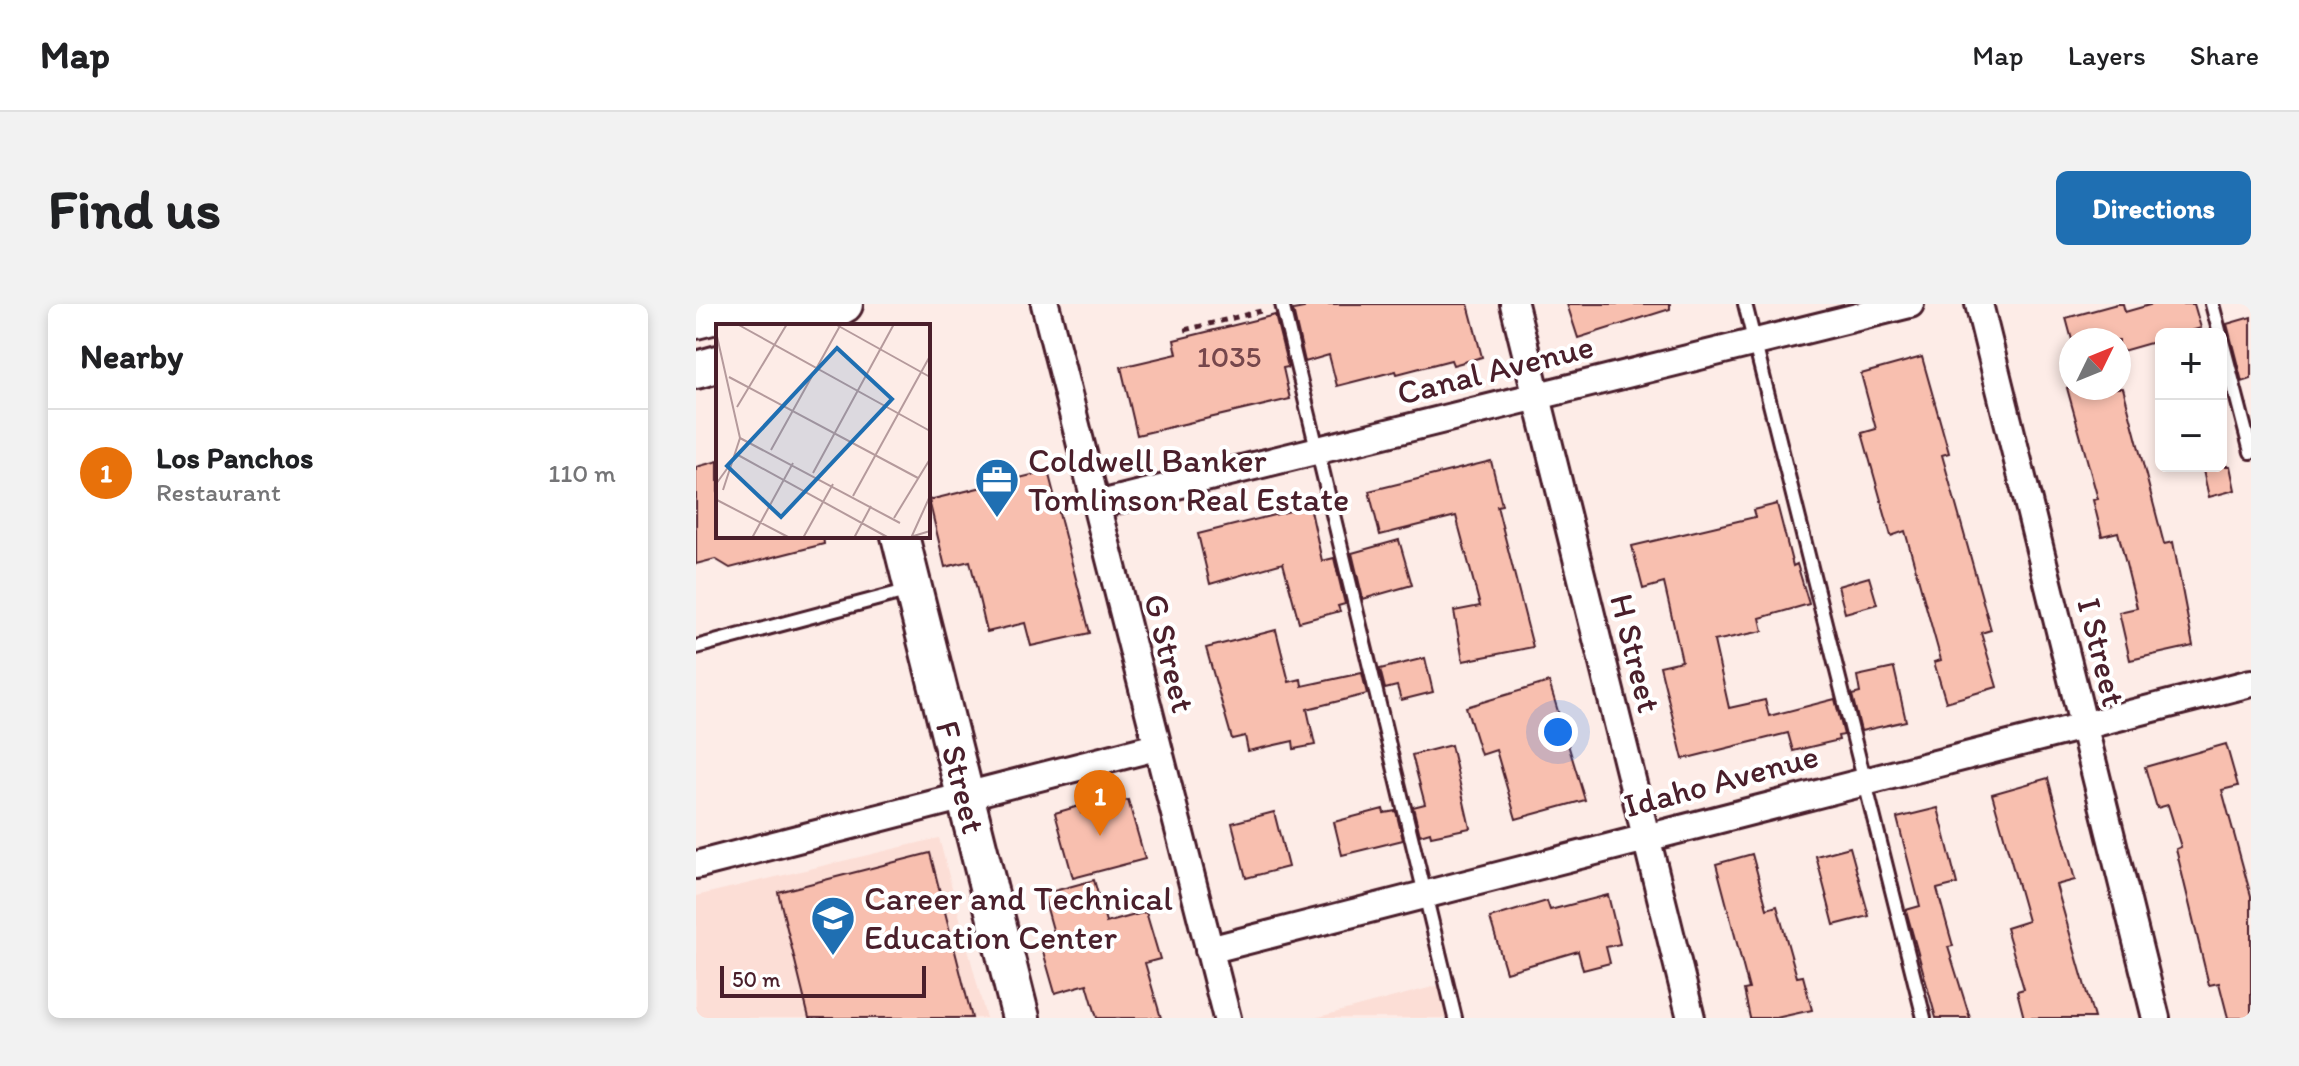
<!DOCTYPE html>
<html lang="en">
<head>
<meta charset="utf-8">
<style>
	:root { --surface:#fff; --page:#f2f2f2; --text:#202124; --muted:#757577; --line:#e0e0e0; --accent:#1f6fb2 }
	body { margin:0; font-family:Itim,sans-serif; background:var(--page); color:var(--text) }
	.controls { position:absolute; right:24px; top:24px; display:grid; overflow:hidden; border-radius:12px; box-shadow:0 4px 12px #0003 }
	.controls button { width:72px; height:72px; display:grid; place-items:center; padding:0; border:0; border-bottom:2px solid var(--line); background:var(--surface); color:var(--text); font:40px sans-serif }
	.compass { position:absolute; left:1363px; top:24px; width:72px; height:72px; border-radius:50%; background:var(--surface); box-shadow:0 4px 12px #0003; rotate:47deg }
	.scale { position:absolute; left:24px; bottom:20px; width:206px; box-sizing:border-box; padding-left:8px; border:4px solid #4a1f2b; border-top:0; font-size:22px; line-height:28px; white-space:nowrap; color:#4a1f2b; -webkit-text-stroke:6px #fff; paint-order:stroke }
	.you { position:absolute; left:862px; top:428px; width:28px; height:28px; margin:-20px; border:6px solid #fff; border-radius:50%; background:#1a73e8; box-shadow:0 0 0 12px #1a73e833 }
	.badge { display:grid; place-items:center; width:52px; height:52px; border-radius:50%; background:var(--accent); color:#fff; font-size:26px; font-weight:700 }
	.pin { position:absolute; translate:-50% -66px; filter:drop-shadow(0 2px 4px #0008) }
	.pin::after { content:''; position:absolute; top:42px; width:28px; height:24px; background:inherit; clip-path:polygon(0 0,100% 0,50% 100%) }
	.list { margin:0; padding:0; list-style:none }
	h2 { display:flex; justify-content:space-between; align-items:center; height:104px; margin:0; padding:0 32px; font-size:34px }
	h2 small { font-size:26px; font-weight:400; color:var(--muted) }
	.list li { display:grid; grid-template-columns:52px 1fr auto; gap:24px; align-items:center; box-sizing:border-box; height:128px; padding:0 32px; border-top:2px solid var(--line) }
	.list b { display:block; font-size:30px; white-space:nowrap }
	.list p { margin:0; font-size:26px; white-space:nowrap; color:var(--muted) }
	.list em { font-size:26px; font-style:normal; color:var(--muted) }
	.map { position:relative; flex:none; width:1555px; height:714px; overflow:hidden; border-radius:12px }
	header { display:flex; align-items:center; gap:48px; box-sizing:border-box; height:112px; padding:0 40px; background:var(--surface); border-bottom:2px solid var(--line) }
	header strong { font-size:38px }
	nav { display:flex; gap:44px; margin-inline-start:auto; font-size:28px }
	.intro { display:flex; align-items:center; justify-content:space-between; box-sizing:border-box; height:192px; padding:0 48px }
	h1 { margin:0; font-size:56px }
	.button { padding:20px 36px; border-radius:12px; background:var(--accent); color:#fff; font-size:28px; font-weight:700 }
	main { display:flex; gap:48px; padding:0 48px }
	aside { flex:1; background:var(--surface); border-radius:12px; box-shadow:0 4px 12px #0003 }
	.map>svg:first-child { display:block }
	.built { fill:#fcded6 }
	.building { fill:#f8bfaf; stroke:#4a1f2b; stroke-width:2 }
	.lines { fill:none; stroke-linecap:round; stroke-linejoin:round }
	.lane-casing { stroke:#4a1f2b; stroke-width:18 }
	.street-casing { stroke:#4a1f2b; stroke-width:32 }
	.secondary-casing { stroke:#4a1f2b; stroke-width:42 }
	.path { stroke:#4a1f2b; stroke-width:5; stroke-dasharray:6 6; stroke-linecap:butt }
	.lane { stroke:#fff; stroke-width:12 }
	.street { stroke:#fff; stroke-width:26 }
	.secondary { stroke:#fff; stroke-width:36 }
	.labels { text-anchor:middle; stroke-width:8; stroke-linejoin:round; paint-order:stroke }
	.number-label { font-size:30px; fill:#76474c }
	.street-label { font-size:34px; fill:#4a1f2b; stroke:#fff }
	.poi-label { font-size:34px; fill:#4a1f2b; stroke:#fff; text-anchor:start }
	.inset-road { fill:none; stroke:#b59a9c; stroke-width:2 }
	.view { fill:#1f6fb2; fill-opacity:0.15; stroke:#1f6fb2; stroke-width:4 }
	.inset-edge { fill:none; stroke:#4a1f2b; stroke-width:4 }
</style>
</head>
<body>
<header>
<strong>Map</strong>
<nav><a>Map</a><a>Layers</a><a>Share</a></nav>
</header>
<div class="intro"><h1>Find us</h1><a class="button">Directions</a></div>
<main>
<aside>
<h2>Nearby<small></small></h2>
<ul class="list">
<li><span class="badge" style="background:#e8710a">1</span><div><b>Los Panchos</b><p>Restaurant</p></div><em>110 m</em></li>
</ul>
</aside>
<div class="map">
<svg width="1555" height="714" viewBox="0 0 1555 714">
	<rect width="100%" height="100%" fill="#fdece7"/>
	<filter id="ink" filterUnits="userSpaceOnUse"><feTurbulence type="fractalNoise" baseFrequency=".0125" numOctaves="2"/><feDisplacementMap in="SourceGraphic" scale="16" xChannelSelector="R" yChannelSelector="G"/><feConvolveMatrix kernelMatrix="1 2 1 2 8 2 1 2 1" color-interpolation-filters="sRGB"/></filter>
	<g filter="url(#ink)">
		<path class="built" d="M 243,534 L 290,714 L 0,714 L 0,592 Z
			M 744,681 L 752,714 L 619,714 Z"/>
		<path class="building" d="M 608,0 L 772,0 L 786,53 L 757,61 L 755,56 L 701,70 L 700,67 L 641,82 L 633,51 L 609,58 L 597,6 L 608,4 Z
			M 871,0 L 974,0 L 974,5 L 882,34 Z
			M 1421,0 L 1427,0 L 1429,8 L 1457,0 L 1498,0 L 1505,24 L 1485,30 L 1465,30 L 1465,36 L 1423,48 L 1423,36 L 1376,36 L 1370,14 Z
			M 579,11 L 592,63 L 587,64 L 594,95 L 441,131 L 425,63 L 481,50 L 478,36 Z
			M 1555,13 L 1555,75 L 1546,78 L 1531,20 Z
			M 1226,53 L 1253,149 L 1246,151 L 1295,326 L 1285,329 L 1301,383 L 1250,398 L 1238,358 L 1245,356 L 1209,227 L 1195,232 L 1166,129 L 1180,125 L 1165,70 Z
			M 1371,84 L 1427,84 L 1468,240 L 1477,238 L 1497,342 L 1434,356 L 1423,308 L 1441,304 L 1422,228 L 1406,232 L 1397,196 L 1402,195 Z
			M 22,157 L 22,232 L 127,232 L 128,240 L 34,264 L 19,255 L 0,260 L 0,163 Z
			M 795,157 L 806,201 L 801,202 L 837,343 L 767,357 L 758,307 L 784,302 L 760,212 L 684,231 L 673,187 Z
			M 1506,162 L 1534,162 L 1539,186 L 1513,193 Z
			M 352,167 L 394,329 L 335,342 L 329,319 L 291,328 L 274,257 L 249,263 L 233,196 Z
			M 1081,200 L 1097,262 L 1101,260 L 1113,300 L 1064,314 L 1067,327 L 1018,337 L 1033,404 L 1069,396 L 1073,412 L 1139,395 L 1148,431 L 1142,432 L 1143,436 L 1097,447 L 1092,429 L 987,455 L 964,362 L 986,357 L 968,279 L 947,285 L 936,242 L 1059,213 L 1057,206 Z
			M 614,202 L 626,257 L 638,254 L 649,300 L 642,302 L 644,307 L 603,318 L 587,259 L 514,280 L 502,230 Z
			M 703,236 L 716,281 L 667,295 L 656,249 Z
			M 1173,273 L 1181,300 L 1149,309 L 1142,282 Z
			M 580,326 L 593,378 L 605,375 L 606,382 L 666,369 L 671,390 L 611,405 L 619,441 L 598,445 L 597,437 L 552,447 L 549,432 L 536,435 L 510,344 Z
			M 729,354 L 737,388 L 705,396 L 701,382 L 689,385 L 684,365 Z
			M 1198,364 L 1210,417 L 1165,427 L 1156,391 L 1164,389 L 1161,372 Z
			M 853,378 L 889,496 L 820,515 L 800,446 L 785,451 L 770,403 Z
			M 1530,440 L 1542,482 L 1526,486 L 1555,592 L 1555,714 L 1532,714 L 1523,679 L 1513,681 L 1480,545 L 1485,543 L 1472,501 L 1461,504 L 1449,463 Z
			M 755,441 L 774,524 L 735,532 L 734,528 L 724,531 L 717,503 L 729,500 L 716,451 Z
			M 1352,474 L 1379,576 L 1360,581 L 1398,714 L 1328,714 L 1321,687 L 1328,685 L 1310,624 L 1332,617 L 1296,490 Z
			M 432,496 L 449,555 L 377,574 L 359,509 L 383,502 L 385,509 Z
			M 1242,504 L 1261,580 L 1241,585 L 1257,642 L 1252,643 L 1274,714 L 1240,714 L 1210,606 L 1224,602 L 1201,514 Z
			M 687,505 L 688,509 L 700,507 L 707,536 L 646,551 L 638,518 Z
			M 578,508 L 592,563 L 550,574 L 536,519 Z
			M 1154,543 L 1173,612 L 1138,621 L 1120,552 Z
			M 234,549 L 276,714 L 113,714 L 82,588 Z
			M 1056,550 L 1071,605 L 1081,602 L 1101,673 L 1107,672 L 1116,706 L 1080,714 L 1054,714 L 1048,686 L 1053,685 L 1020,560 Z
			M 398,576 L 410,619 L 450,608 L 464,655 L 449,659 L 465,714 L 401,714 L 391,680 L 359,689 L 344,637 L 359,633 L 347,590 Z
			M 912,591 L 924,640 L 910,643 L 914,659 L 887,666 L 882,647 L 810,668 L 794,614 L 851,597 L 854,606 Z"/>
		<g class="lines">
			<g class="lane-casing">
				<path id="lane" d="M 586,0 L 759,714
					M 1049,0 L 1228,714
					M 1516,0 L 1524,30
					M 1525,33 L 1555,148
					M 0,343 L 214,286"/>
			</g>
			<g class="street-casing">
				<path id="street" d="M 349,0 L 531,714
					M 818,0 L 995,714
					M 1283,0 L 1460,714
					M 400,201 L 1214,0
					M 0,561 L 460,443
					M 513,646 L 1555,379"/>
			</g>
			<g class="secondary-casing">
				<path id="secondary" d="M 0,16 L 44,5 L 114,0
					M 110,22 L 148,0
					M 0,66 L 22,60
					M 204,232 L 325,714"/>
			</g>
			<path class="path" d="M 489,26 L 569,6"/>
			<use href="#lane" class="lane"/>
			<use href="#street" class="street"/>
			<use href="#secondary" class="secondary"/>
		</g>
	</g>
	<defs>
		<g id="office-pin" transform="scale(2.3)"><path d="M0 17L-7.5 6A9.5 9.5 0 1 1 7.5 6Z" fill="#1f6fb2" stroke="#fff"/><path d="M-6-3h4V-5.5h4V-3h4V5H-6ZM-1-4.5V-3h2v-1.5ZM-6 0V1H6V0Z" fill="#fff"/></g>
		<g id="school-pin" transform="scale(2.3)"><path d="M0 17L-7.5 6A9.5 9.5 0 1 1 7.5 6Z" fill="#1f6fb2" stroke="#fff"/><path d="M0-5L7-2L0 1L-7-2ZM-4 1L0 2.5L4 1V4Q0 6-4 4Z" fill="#fff"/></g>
	</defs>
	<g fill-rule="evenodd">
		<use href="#office-pin" x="301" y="176"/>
		<use href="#school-pin" x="137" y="614"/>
	</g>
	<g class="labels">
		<g class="number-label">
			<text x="533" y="63">1035</text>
		</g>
		<g class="street-label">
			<text transform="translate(799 65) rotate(-14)" y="12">Canal Avenue</text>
			<text transform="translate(1406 348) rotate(76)" y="12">I Street</text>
			<text transform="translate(474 349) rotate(76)" y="12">G Street</text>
			<text transform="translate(940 349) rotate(76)" y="12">H Street</text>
			<text transform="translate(265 473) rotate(76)" y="12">F Street</text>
			<text transform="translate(1025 476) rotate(-15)" y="12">Idaho Avenue</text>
		</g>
		<g class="poi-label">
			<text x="332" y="168">Coldwell Banker<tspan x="332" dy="39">Tomlinson Real Estate</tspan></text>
			<text x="168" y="606">Career and Technical<tspan x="168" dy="39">Education Center</tspan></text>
		</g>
	</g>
	<g transform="translate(20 20)">
		<rect width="214" height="214" fill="#fdece7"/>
		<path class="inset-road" d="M 21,0 L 214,107M 119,0 L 214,53M 0,8 L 24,114 L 7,166M 13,53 L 202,154M 21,83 L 71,0M 24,114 L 184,199M 55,126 L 125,0M 22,131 L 173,214M 97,149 L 178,0M 0,160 L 21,131M 137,172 L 214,32M 1,176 L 74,214M 178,194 L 214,135M 36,214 L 77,139M 87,214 L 117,160M 138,214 L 155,182M 191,214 L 214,207M 195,214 L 214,172"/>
		<path class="view" d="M 121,24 L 176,75 L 65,193 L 11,142 Z"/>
		<rect width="214" height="214" class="inset-edge"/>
	</g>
</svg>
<div class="controls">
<button>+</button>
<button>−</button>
</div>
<svg class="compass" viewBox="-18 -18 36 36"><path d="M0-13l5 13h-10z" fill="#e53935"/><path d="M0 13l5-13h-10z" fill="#757577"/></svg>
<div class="scale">50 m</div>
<div class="you"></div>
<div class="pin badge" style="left:404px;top:532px;background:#e8710a">1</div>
</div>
</main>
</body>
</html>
